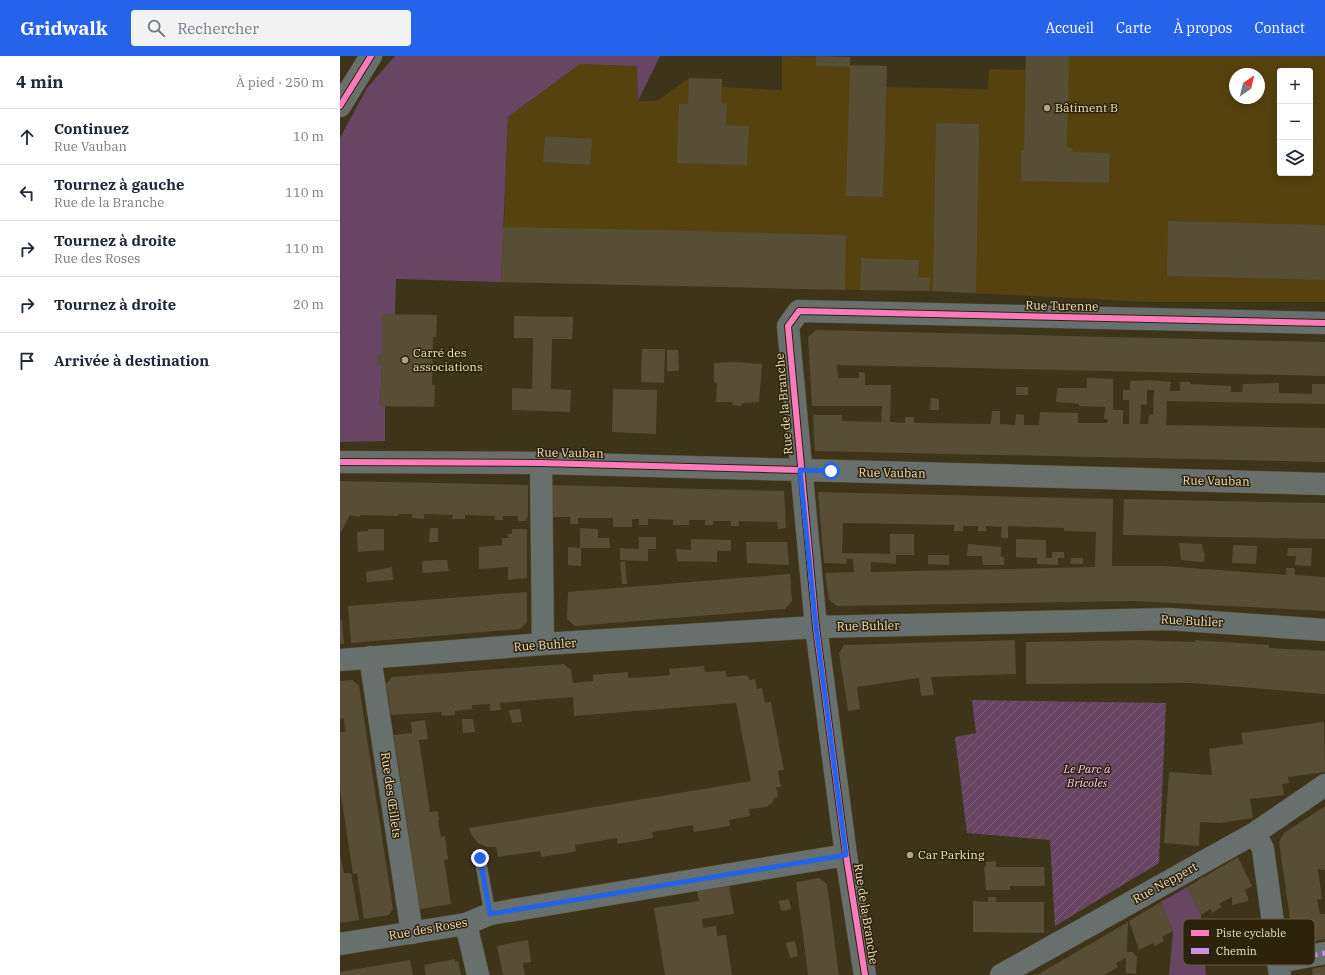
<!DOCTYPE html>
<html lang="fr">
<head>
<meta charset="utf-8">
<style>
	:root { --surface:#fff; --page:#f2f2f3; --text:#1f2937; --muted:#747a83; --line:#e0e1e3; --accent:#2563eb }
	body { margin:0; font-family:"IBM Plex Serif",serif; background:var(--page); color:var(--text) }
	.controls { position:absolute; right:12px; top:12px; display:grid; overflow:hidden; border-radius:4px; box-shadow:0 2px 10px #0003 }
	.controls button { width:36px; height:36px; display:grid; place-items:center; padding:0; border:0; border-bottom:1px solid var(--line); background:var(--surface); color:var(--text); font:20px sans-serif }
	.compass { position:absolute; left:889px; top:12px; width:36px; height:36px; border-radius:50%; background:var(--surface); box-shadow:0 2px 10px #0003; rotate:34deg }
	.stop { position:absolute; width:12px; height:12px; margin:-9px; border:3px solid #2563eb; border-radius:50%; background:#fff }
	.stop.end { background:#2563eb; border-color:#fff; box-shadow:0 1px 4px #0008 }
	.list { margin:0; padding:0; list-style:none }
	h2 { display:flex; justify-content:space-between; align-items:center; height:52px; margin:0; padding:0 16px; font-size:17px }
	h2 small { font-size:13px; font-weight:400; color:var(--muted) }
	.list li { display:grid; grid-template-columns:26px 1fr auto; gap:12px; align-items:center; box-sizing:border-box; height:56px; padding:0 16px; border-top:1px solid var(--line) }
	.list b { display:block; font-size:15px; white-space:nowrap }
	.list p { margin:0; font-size:13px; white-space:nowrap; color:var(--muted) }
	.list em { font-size:13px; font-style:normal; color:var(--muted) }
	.icon { flex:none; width:22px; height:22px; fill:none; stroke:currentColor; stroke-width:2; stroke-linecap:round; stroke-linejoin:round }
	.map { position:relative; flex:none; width:985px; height:919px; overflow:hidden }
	header { display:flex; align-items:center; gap:24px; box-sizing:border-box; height:56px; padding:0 20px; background:var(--accent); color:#fff }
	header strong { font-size:19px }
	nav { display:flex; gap:22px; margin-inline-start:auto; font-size:14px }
	.search { width:280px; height:36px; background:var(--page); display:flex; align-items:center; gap:10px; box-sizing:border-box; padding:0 14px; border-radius:4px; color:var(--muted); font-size:15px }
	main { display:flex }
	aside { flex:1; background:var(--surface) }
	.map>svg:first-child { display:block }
	.built { fill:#56420e; fill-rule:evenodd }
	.park { fill:#684663 }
	.garden { fill:url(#garden-furrows) }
	.building { fill:#584e35; fill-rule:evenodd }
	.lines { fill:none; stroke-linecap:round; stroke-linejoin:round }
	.lane-casing { stroke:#5a513b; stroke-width:12 }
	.street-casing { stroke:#5a513b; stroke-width:23 }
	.secondary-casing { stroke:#5a513b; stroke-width:23 }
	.lane { stroke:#68706d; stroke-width:11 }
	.street { stroke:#68706d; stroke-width:22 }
	.secondary { stroke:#69706b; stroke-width:22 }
	.quiet { stroke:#ce8fe9; stroke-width:5; stroke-dasharray:10 5; stroke-linecap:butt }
	.cycleway-casing { stroke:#2d230a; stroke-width:8 }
	.cycleway { stroke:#fd7abc; stroke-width:6 }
	.route { stroke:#2563eb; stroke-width:5 }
	.poi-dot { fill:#b0a386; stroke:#2d230a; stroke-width:1.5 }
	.labels { text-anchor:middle; stroke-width:3; stroke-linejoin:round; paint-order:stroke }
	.poi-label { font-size:12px; fill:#eddfc1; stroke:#2d230a; text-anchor:start }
	.street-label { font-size:12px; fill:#eddfc1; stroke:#2d230a }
	.park-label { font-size:12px; font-style:italic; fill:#fac2fa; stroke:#2d230a }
	.key { fill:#2d230a; stroke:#675b41; stroke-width:1 }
	.key-label { font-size:11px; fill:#eddfc1 }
</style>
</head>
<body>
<header>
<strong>Gridwalk</strong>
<div class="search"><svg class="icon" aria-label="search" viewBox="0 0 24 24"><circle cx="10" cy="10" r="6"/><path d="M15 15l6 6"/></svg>Rechercher</div>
<nav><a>Accueil</a><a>Carte</a><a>À propos</a><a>Contact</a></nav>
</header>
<main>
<aside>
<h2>4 min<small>À pied · 250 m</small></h2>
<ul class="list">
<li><svg class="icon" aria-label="ahead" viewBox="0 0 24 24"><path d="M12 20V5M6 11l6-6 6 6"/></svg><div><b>Continuez</b><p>Rue Vauban</p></div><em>10 m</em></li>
<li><svg class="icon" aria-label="left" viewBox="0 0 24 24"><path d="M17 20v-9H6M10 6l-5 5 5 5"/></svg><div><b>Tournez à gauche</b><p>Rue de la Branche</p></div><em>110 m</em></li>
<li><svg class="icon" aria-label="right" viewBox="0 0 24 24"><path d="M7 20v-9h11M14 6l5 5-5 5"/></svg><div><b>Tournez à droite</b><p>Rue des Roses</p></div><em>110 m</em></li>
<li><svg class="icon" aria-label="right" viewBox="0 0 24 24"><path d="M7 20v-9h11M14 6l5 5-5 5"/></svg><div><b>Tournez à droite</b></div><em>20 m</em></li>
<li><svg class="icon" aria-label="arrive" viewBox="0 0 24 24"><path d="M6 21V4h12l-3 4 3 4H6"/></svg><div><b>Arrivée à destination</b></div></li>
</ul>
</aside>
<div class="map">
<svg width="985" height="919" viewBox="0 0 985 919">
	<defs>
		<pattern id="garden-furrows" width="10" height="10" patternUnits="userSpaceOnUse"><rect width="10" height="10" fill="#684663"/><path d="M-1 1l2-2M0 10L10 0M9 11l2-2" fill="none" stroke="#7e6078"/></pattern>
	</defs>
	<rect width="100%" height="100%" fill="#3e3419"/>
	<path class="built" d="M 442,0 L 510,1 L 510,9 L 546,31 L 648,33 L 649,13 L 686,14 L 686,0 L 985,0 L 985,246 L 811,246 L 589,235 L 162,226 L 168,61 L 240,8 L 297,10 L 298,45 L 317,45 L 349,22 L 382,23 L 382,31 L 442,34 ZM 940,15 L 970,15 L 970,117 L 940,117 ZM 895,18 L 919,18 L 919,42 L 895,42 Z"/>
	<path class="park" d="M 55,0 L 320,0 L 298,45 L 297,10 L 240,8 L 168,61 L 161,226 L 56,223 L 55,258 L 42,258 L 42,298 L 38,299 L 37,309 L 42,309 L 40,349 L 45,350 L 45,385 L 0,386 L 0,82 L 27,32 Z
		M 847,831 L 861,859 L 866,919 L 829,919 L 833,876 L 821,846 Z"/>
	<path class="garden" d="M 632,644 L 826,647 L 819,807 L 715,870 L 710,784 L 627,777 L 615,681 L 636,677 Z"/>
	<path class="building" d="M 476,0 L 510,1 L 510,9 L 547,10 L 543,141 L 506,140 L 510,11 L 476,10 Z
		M 686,0 L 729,0 L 727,90 L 732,93 L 733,96 L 770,97 L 769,127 L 681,125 L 681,94 L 684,94 Z
		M 349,22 L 382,23 L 381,47 L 387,48 L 386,69 L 409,70 L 407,109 L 337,107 L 339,48 L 348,48 Z
		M 596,67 L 639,68 L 636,237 L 593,235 Z
		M 205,80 L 252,83 L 250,109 L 203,106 Z
		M 828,165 L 985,169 L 985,224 L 827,220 Z
		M 163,171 L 316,174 L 506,179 L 505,234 L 161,226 Z
		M 521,202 L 579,204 L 578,221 L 590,222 L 589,235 L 520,234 Z
		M 42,258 L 97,259 L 96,281 L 93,281 L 92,329 L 95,329 L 94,351 L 40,350 L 42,309 L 37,309 L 38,298 L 42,298 Z
		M 174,260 L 233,261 L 232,283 L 212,283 L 211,333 L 231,334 L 230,356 L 172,354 L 172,332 L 192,333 L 193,282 L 174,282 Z
		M 476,274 L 985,286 L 985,320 L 497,309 L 498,322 L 519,322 L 519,316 L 525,317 L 525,329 L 551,329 L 550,366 L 565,367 L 565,361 L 574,361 L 574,367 L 651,368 L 652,355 L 660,355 L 660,368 L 675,369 L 676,358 L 684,359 L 684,369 L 699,369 L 700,356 L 738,357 L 738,367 L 767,367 L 768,363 L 764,363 L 765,351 L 739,350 L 739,348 L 716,346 L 717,332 L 747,332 L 747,322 L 773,323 L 773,354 L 783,354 L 783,368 L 789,368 L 789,344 L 783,344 L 783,334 L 790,334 L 790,325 L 810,324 L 831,326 L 830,335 L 840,335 L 840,326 L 850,326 L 850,328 L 891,330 L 891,336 L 902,336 L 903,328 L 939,327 L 939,337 L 972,338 L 972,328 L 985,328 L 985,348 L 827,345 L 826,369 L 985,372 L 985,406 L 475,395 L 473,359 L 502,359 L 502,365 L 541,366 L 542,350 L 472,350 L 468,281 ZM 807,334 L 814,334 L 813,359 L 809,359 L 808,368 L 800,368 L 801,349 L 807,349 Z
		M 302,293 L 325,293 L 324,327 L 301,326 Z
		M 327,294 L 338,294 L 339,315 L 327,315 Z
		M 393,306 L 422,308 L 419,346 L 403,347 L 401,350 L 393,349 L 392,346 L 376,346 L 377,327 L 374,327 L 374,307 Z
		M 676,331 L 688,331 L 688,339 L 676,339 Z
		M 273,333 L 317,334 L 316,378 L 272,376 Z
		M 591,342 L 599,343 L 599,354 L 590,354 Z
		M 0,425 L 188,429 L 188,460 L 186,465 L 178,465 L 178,460 L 163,460 L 163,464 L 155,464 L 155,460 L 125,459 L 125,463 L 112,463 L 113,459 L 84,458 L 84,463 L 72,462 L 72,458 L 59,458 L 58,460 L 20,459 L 20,461 L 10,459 L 0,478 Z
		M 210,429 L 444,435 L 446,472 L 438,473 L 437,466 L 399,465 L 399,470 L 391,470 L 391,465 L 373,465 L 373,469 L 365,469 L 365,464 L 349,464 L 349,469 L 333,469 L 333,464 L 308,463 L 308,469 L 299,469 L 299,463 L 292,463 L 292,471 L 273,471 L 273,462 L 238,462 L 238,468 L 230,468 L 230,461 L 209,461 Z
		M 478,436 L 773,443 L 772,510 L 824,510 L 946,519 L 946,512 L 955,512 L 955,519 L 985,521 L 985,555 L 794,545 L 497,550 L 489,544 L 485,517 L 514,516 L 513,503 L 507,503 L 507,508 L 484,507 ZM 503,467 L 614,469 L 614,475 L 623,475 L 623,470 L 638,470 L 638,475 L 646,475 L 646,470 L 662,471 L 661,482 L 668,482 L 668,470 L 724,472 L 724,475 L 756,476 L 755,511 L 531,516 L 531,506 L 556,508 L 556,499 L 574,499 L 574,478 L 550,478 L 550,498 L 502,497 Z
		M 784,443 L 985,447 L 985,483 L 783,479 Z
		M 90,472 L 98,472 L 98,486 L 89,486 Z
		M 240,472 L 258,473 L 258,482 L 269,482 L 270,492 L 241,492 L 241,510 L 228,509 L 228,491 L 240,492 Z
		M 28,473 L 44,473 L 44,494 L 18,496 L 17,476 L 28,475 Z
		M 172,473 L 187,473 L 187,522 L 168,524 L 168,511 L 139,513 L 139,491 L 162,489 L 162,482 L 168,482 L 168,478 L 172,478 Z
		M 299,481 L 316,481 L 316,493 L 308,493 L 308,505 L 280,504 L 280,492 L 299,493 Z
		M 351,483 L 391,484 L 391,495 L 377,495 L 377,506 L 337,505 L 336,493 L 351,494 Z
		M 676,483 L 706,484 L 706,502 L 712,502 L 712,496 L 724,496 L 724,502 L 718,502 L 718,509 L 697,508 L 697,502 L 676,501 Z
		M 406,486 L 447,486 L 449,509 L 407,507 Z
		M 839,487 L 862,488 L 863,496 L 865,497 L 864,506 L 841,504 Z
		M 628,488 L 661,491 L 661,501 L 664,501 L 664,509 L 643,509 L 642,500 L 627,500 Z
		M 893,489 L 917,490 L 916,508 L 892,507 Z
		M 948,492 L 972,492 L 971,510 L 955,509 L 956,500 L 947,500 Z
		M 588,499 L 609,499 L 609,509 L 588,508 Z
		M 731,502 L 743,502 L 743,508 L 731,508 Z
		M 96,504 L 107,504 L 109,515 L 83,517 L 82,505 Z
		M 285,505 L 287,528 L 282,528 L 280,506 Z
		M 52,511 L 53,524 L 27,526 L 26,516 Z
		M 450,518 L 452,545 L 445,553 L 235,570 L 227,563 L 228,536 Z
		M 187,536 L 187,566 L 180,573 L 11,587 L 8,550 Z
		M 0,564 L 2,564 L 4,588 L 0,588 Z
		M 675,584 L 676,618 L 591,621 L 594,639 L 581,640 L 579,622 L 517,631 L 520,653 L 508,655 L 499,597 L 504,589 Z
		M 799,584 L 855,586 L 855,584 L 929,589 L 929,592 L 985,595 L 985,638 L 852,627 L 686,628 L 686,586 Z
		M 224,608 L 231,614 L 233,627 L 253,625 L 253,619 L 288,616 L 288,622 L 309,621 L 330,619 L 329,613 L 364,610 L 365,616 L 386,615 L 387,621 L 407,619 L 410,624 L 415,623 L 417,633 L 422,632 L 425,647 L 431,646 L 434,663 L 444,714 L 438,715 L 441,731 L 436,731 L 438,741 L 434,742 L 432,747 L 427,751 L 409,753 L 410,760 L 389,764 L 390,770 L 354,776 L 353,769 L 312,776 L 313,782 L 302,784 L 277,788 L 277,782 L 235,789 L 236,795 L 227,797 L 201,801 L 200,795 L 158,801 L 156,791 L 147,791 L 138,787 L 132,780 L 129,772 L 411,725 L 396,647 L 234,660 L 233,641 L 160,647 L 161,654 L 150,655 L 150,648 L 132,649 L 132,653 L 115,655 L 115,659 L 102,660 L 101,656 L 51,659 L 46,628 L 52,621 Z
		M 12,624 L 19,630 L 53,853 L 49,859 L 24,863 L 17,817 L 13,818 L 0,732 L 0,676 L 5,676 L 4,662 L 0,663 L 0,625 Z
		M 180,653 L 182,666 L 172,667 L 169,654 Z
		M 122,663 L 133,663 L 135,676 L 123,677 Z
		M 85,664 L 88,683 L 79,684 L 90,756 L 98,755 L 99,764 L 98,765 L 101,781 L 105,780 L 108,803 L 104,804 L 111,848 L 80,853 L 54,679 L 72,677 L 71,666 Z
		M 984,666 L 985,716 L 948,721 L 949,727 L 942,728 L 944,739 L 910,743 L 913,762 L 879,767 L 860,766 L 859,790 L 824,787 L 829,716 L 872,719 L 869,693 L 903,688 L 901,677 Z
		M 985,750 L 985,814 L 978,813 L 982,843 L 977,843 L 980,858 L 985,858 L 985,883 L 954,890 L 939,786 L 944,777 Z
		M 0,797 L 4,817 L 11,817 L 19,864 L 0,867 Z
		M 898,801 L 912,830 L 905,834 L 909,845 L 892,849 L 892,841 L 879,848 L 882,851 L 872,857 L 871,853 L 861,859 L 847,831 Z
		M 656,805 L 656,811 L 704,811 L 705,830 L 670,830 L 670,834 L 646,834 L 644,810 L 646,811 L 646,806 Z
		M 479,822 L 487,828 L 499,919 L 468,919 L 456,826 Z
		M 389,830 L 394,858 L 362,863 L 363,872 L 376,870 L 377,880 L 386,879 L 392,919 L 325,919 L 314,852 L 359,845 L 357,835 Z
		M 648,841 L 656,841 L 656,846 L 704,846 L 704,877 L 633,876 L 633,845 L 648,846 Z
		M 449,843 L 451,853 L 441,855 L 439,845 Z
		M 821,846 L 833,875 L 822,881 L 824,885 L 815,890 L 813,887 L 799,894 L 789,865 Z
		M 788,866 L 787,896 L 793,896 L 797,901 L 796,918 L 786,917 L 786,902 L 776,907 L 778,911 L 764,919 L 697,919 Z
		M 188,884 L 191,906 L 183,907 L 185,919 L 163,919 L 157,890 Z
		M 455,885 L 458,900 L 450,902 L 446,887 Z
		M 115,903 L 115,906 L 118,905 L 121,919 L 86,919 L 84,909 Z
		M 70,904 L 73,919 L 0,919 L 0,916 Z
		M 985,910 L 985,919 L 973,919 L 972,913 Z"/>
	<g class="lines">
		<g class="lane-casing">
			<path id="lane" d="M 140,802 L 150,858"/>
		</g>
		<g class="street-casing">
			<path id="street" d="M 201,407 L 203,588
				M 30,601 L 72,877
				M 0,604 L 203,588 L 476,571 L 829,563 L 985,574
				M 915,777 L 923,793 L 940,919
				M 126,868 L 138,919
				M 0,888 L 126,868 L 150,858 L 506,799
				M 938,906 L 985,897
				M 525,919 L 506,799 L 476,571 L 448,270 L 459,255 L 985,267
				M 661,919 L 915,777 L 985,729"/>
		</g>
		<g class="secondary-casing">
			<path id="secondary" d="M 0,50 L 31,0
				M 0,406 L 201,407 L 985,428"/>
		</g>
		<use href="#lane" class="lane"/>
		<use href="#street" class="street"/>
		<use href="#secondary" class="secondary"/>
		<path class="quiet" d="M 938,906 L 985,897"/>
		<g class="cycleway-casing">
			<path id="cycleway" d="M 0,50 L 31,0
				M 0,406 L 201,407 L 460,414
				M 525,919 L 506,799 L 476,571 L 448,270 L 459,255 L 985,267"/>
		</g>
		<use href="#cycleway" class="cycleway"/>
	</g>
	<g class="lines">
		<path class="route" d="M 140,802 L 150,858 L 506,799 L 476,571 L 460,414 L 491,415"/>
	</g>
	<g class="poi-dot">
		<circle cx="707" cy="52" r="4"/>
		<circle cx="65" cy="304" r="4"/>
		<circle cx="570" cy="799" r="4"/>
	</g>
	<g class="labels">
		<g class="poi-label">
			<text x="715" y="56">Bâtiment B</text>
			<text x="73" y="301">Carré des<tspan x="73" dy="14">associations</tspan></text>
			<text x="578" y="803">Car Parking</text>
		</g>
		<g class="street-label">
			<text transform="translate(722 250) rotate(1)" y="4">Rue Turenne</text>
			<text transform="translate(444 348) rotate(-95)" y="4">Rue de la Branche</text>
			<text transform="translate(230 397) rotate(1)" y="4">Rue Vauban</text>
			<text transform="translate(552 417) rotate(1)" y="4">Rue Vauban</text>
			<text transform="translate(876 425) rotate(1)" y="4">Rue Vauban</text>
			<text transform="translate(852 565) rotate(3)" y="4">Rue Buhler</text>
			<text transform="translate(528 570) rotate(-1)" y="4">Rue Buhler</text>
			<text transform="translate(205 589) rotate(-4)" y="4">Rue Buhler</text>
			<text transform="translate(51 739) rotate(82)" y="4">Rue des Œillets</text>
			<text transform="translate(825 827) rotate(-29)" y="4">Rue Neppert</text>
			<text transform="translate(526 858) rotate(81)" y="4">Rue de la Branche</text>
			<text transform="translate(88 873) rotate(-10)" y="4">Rue des Roses</text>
		</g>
		<g class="park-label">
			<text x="747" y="717">Le Parc à<tspan x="747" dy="14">Bricoles</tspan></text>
		</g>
	</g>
	<rect x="843" y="863" width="132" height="46" rx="6" class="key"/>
	<rect x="851" y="874" width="18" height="6" fill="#fd7abc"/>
	<rect x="851" y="892" width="18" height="6" fill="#ce8fe9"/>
	<g class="key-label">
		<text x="876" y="881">Piste cyclable</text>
		<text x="876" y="899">Chemin</text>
	</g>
</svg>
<div class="controls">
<button>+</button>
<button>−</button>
<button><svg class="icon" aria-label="layers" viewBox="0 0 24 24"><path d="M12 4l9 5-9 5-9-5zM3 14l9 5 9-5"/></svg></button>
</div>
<svg class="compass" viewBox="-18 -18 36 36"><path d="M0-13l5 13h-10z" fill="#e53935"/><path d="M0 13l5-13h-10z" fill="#747a83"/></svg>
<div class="stop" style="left:491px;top:415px"></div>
<div class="stop end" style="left:140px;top:802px"></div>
</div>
</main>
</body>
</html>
